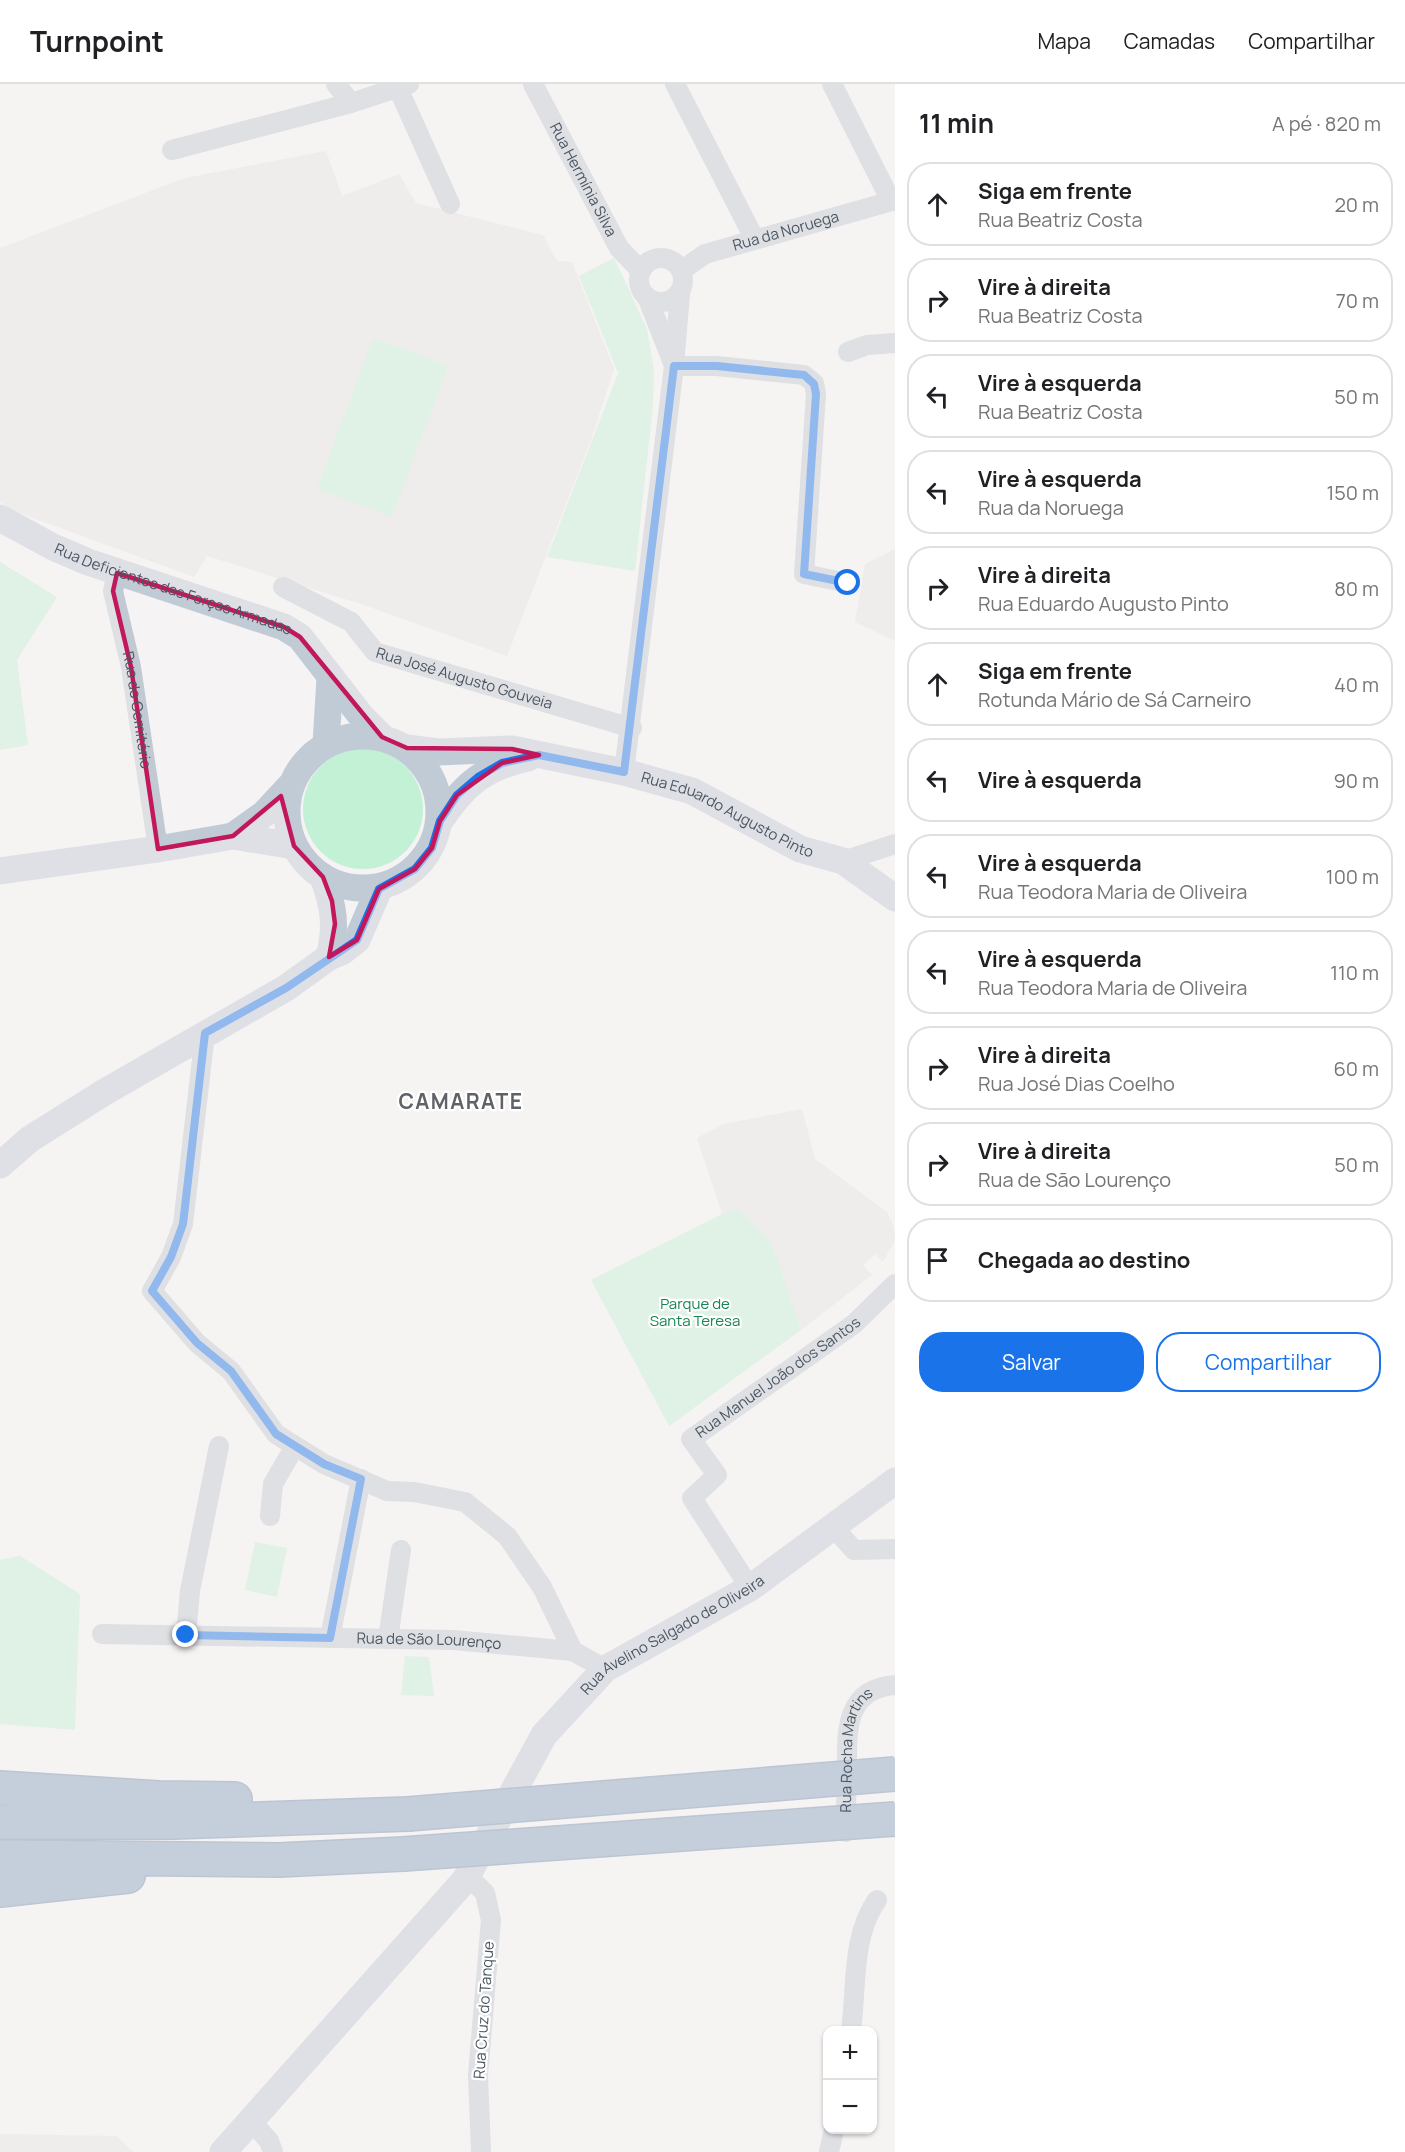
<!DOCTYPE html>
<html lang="pt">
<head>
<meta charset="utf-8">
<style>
	:root { --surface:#fff; --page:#f2f2f2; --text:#202124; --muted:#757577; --line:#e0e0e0; --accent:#1a73e8 }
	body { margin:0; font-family:Manrope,sans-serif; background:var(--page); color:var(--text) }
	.controls { position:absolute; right:18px; bottom:18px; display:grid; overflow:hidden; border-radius:12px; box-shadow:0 2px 4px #0004 }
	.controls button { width:54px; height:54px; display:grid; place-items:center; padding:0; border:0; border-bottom:2px solid var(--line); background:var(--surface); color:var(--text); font:30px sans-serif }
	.stop { position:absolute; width:18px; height:18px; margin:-14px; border:4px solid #1a73e8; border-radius:50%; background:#fff }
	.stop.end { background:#1a73e8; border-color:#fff; box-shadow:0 2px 6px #0008 }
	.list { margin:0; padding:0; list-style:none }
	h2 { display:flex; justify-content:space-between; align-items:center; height:78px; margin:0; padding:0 24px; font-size:26px }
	h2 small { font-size:20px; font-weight:400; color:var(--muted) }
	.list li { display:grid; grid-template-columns:39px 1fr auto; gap:18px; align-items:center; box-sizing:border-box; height:84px; margin:0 12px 12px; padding:0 12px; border:2px solid var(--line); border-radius:24px }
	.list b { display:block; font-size:22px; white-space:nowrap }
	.list p { margin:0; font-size:20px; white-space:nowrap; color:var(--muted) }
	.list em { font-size:20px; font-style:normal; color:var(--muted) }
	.actions { display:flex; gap:12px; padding:18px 24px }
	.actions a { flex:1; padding:14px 0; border:2px solid var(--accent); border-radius:24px; text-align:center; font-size:21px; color:var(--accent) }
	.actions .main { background:var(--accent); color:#fff }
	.icon { flex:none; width:33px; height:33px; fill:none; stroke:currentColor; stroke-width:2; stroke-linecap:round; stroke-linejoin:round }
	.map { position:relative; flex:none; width:895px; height:2068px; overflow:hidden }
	header { display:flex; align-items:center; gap:36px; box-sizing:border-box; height:84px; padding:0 30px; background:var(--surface); border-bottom:2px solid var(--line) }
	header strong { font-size:28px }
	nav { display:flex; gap:33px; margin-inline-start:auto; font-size:21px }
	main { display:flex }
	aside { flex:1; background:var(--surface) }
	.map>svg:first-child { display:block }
	.education { fill:#e6e4e5 }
	.green { fill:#c3f1d5 }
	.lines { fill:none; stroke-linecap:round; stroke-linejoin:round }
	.highway-casing { stroke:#7690ad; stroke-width:36 }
	.street { stroke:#c1cad2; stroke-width:20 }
	.secondary { stroke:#c1cbd6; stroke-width:27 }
	.highway { stroke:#8ba5c1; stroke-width:33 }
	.highway-bridge-casing { stroke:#7690ad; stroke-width:36; stroke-linecap:butt }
	.highway-bridge { stroke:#8ba5c1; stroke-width:33 }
	.route { stroke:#1a73e8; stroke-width:8 }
	.marked { fill:none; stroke:#c2185b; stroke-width:4.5; stroke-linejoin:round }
	.labels { text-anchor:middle; stroke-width:4.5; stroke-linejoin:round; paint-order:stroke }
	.street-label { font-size:15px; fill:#4a5661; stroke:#fff }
	.park-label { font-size:15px; fill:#17864f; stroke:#fff }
	.district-label { font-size:21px; font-weight:bold; letter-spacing:1.5px; fill:#5f6368; stroke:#fff }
</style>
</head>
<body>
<header>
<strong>Turnpoint</strong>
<nav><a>Mapa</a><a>Camadas</a><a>Compartilhar</a></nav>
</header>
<main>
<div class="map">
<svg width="895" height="2068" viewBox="0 0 895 2068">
	<rect width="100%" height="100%" fill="#f5f3f3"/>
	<path class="education" d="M 326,67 L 342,112 L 399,90 L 416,119 L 543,151 L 557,177 L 572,178 L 614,285 L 592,353 L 507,572 L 364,521 L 207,472 L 194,493 L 14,427 L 0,418 L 0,164 L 185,94 Z
		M 895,465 L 895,557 L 855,538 L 865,480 Z
		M 802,1025 L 815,1075 L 887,1128 L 894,1143 L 895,1156 L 883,1178 L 875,1170 L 863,1181 L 872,1191 L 801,1246 L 772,1159 L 739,1125 L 722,1130 L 697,1054 L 724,1040 Z
		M 0,2050 L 116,2052 L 134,2068 L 0,2068 Z"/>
	<path class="green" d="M 614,174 L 647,245 L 654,286 L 653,321 L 635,487 L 547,473 L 618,289 L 579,192 Z
		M 373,254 L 448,282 L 392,433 L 317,405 Z
		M 0,478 L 57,513 L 17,576 L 28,661 L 0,666 Z
		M303 725a60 60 0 1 1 120 0a60 60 0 1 1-120 0Z
		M 739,1125 L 772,1159 L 801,1246 L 669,1342 L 591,1196 L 722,1130 Z
		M 255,1458 L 287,1464 L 277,1513 L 245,1506 Z
		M 20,1472 L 80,1510 L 75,1646 L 0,1640 L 0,1476 Z
		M 405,1572 L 429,1573 L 434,1612 L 401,1611 Z"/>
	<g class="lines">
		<g class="highway-casing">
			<path id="highway" d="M 0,1704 L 159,1714 L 235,1715
				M 0,1738 L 174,1738 L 408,1730
				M 0,1773 L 279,1776 L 403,1770
				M 0,1806 L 128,1792"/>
		</g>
		<g class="street">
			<path d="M 336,0 L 351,19"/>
			<path id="s1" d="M 533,0 L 619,164 L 641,187"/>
			<path d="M 675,0 L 754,154"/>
			<path d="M 832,0 L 891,117"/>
			<path d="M 398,4 L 450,120"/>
			<path d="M 172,66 L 351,19 L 409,0"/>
			<circle cx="661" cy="196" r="22"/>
			<path id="s2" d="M 682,186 L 705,170 L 895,116"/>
			<path d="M 648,215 L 673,279"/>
			<path d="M 848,268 L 867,261 L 895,259"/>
			<path d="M 674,282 L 717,282 L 804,291 L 814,299 L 816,310 L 804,490 L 848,499"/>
			<path id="s3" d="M 117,489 L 113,507 L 131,583 L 158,765"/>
			<path id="s4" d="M 283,503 L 351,538 L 375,568 L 632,644"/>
			<path d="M 624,688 L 674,282 L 680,210"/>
			<path d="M 843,777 L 895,760"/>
			<path d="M 205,949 L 183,1140 L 171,1173 L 152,1207 L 197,1259 L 231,1287 L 276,1350 L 324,1380 L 387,1407 L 414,1408 L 465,1418 L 507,1452 L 542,1503 L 573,1567"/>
			<path d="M 270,1432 L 273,1400 L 295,1362"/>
			<path d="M 833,1443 L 854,1466 L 895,1465"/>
			<path id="s5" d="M 750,1504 L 692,1414 L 717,1391 L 691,1355 L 854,1240 L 895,1200"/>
			<path id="s6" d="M 102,1550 L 453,1556 L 573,1567 L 605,1585"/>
			<path d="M 186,1552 L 190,1507 L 219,1362"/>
			<path d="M 330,1554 L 361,1395"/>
			<path d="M 388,1555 L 401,1466"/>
			<path id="s7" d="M 846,1748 C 846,1727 846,1707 847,1687 C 847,1648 844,1605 895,1601"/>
			<path d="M 465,1796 L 477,1801 L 485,1809 L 491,1836 L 478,1991 L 481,2068"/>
			<path d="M 851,1946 C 857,1904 851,1853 877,1816"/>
			<path d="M 252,2038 L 269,2057 L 273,2068"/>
			<path d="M 829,2068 L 834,2046"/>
		</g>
		<g class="secondary">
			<path id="s8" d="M 0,434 L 53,463 L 88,478 L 284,543 L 300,553 L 361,632 L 382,653"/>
			<circle cx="363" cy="728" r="76"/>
			<path d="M 326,660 L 330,594"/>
			<path id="s9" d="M 407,664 L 438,668 L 512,665 L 624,688 L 692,707 L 800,765 L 843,777 L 895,814"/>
			<path d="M 440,737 C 464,700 485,683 528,674"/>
			<path d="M 233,752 L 264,730 L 290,702"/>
			<path d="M 0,787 L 158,765 L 233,752 L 294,762"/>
			<path d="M 323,793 C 334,822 337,844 329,873"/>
			<path d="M 0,1081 L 30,1055 L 103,1009 L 286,904 L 329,873 L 343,867 L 357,856 L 379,805"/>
			<path id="s10" d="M 223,2068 L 465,1796 L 544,1651 L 605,1585 L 750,1504 L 895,1397"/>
		</g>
		<use href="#highway" class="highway"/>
		<g class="highway-bridge-casing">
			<path id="highway-bridge" d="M 408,1730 L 895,1690
				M 403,1770 L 895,1735"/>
		</g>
		<use href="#highway-bridge" class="highway-bridge"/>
	</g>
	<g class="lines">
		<path class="route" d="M 186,1551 L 330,1554 L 361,1395 L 324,1380 L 276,1350 L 231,1287 L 197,1259 L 152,1207 L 171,1173 L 183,1140 L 205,949 L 286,904 L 357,856 L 379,805 L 415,785 L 432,764 L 440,737 L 457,711 L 478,693 L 502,679 L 539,671 L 624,688 L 674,282 L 717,282 L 804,291 L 814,300 L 816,310 L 804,490 L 848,499"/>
	</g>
	<path d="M0 0H895V2068H0ZM 117,489 L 284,543 L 300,553 L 382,653 L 407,664 L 512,665 L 539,671 L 502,679 L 457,711 L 440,737 L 432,764 L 415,785 L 379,805 L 357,856 L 329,873 L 335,840 L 332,817 L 323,793 L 294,762 L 281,712 L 233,752 L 158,765 L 131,583 L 113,507 Z" fill="#f5f3f3" fill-opacity=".55" fill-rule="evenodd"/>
	<path class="marked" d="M 117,489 L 284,543 L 300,553 L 382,653 L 407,664 L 512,665 L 539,671 L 502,679 L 457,711 L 440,737 L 432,764 L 415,785 L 379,805 L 357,856 L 329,873 L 335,840 L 332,817 L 323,793 L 294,762 L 281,712 L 233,752 L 158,765 L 131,583 L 113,507 Z"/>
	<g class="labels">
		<g class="street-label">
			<text dy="5" stroke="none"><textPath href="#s1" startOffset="108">Rua Hermínia Silva</textPath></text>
			<text dy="5" stroke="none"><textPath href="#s2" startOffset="112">Rua da Noruega</textPath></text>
			<text dy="5" stroke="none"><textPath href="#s8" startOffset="188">Rua Deficientes das Forças Armadas</textPath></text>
			<text dy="5" stroke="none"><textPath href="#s4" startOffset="208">Rua José Augusto Gouveia</textPath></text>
			<text dy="5" stroke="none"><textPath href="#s3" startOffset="140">Rua do Cemitério</textPath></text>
			<text dy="5" stroke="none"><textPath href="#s9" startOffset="332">Rua Eduardo Augusto Pinto</textPath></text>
			<text dy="5" stroke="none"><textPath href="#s5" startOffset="292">Rua Manuel João dos Santos</textPath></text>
			<text dy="5" stroke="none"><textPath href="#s10" startOffset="694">Rua Avelino Salgado de Oliveira</textPath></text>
			<text dy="5" stroke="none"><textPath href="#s6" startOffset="327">Rua de São Lourenço</textPath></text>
			<text dy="5" stroke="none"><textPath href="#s7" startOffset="84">Rua Rocha Martins</textPath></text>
			<text transform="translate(484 1926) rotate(-86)" y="5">Rua Cruz do Tanque</text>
		</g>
		<g class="park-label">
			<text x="695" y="1225">Parque de<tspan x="695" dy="17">Santa Teresa</tspan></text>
		</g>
		<g class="district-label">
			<text x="461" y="1025">CAMARATE</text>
		</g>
	</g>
</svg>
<div class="controls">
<button>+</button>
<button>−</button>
</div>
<div class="stop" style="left:848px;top:499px"></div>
<div class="stop end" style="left:186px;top:1551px"></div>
</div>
<aside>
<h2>11 min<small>A pé · 820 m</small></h2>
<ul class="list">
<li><svg class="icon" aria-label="ahead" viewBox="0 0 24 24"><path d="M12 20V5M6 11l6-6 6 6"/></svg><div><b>Siga em frente</b><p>Rua Beatriz Costa</p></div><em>20 m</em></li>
<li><svg class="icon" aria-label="right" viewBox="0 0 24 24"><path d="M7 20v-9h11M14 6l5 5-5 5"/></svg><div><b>Vire à direita</b><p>Rua Beatriz Costa</p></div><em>70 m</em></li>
<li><svg class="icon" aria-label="left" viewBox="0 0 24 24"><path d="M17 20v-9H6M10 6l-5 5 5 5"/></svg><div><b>Vire à esquerda</b><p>Rua Beatriz Costa</p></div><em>50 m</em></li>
<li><svg class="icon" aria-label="left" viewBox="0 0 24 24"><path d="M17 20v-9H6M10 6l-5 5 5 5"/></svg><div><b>Vire à esquerda</b><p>Rua da Noruega</p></div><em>150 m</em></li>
<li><svg class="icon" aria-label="right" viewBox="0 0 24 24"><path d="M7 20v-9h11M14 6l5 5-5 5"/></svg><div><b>Vire à direita</b><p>Rua Eduardo Augusto Pinto</p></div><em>80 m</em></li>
<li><svg class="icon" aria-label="ahead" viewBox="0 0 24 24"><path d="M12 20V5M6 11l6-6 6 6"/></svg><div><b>Siga em frente</b><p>Rotunda Mário de Sá Carneiro</p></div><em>40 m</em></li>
<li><svg class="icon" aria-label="left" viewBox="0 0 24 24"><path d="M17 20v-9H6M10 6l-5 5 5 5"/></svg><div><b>Vire à esquerda</b></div><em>90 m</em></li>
<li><svg class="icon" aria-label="left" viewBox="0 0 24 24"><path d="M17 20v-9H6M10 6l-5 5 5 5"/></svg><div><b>Vire à esquerda</b><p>Rua Teodora Maria de Oliveira</p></div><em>100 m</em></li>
<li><svg class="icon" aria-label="left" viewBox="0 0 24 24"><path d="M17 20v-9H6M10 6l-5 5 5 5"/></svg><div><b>Vire à esquerda</b><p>Rua Teodora Maria de Oliveira</p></div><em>110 m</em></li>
<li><svg class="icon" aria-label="right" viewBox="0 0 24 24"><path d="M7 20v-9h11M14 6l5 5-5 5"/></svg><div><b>Vire à direita</b><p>Rua José Dias Coelho</p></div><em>60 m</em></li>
<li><svg class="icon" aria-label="right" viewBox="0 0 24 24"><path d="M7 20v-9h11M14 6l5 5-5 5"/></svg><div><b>Vire à direita</b><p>Rua de São Lourenço</p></div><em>50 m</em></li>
<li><svg class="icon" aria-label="arrive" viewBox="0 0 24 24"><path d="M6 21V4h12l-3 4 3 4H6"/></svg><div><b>Chegada ao destino</b></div></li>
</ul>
<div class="actions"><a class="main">Salvar</a><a>Compartilhar</a></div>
</aside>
</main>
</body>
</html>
